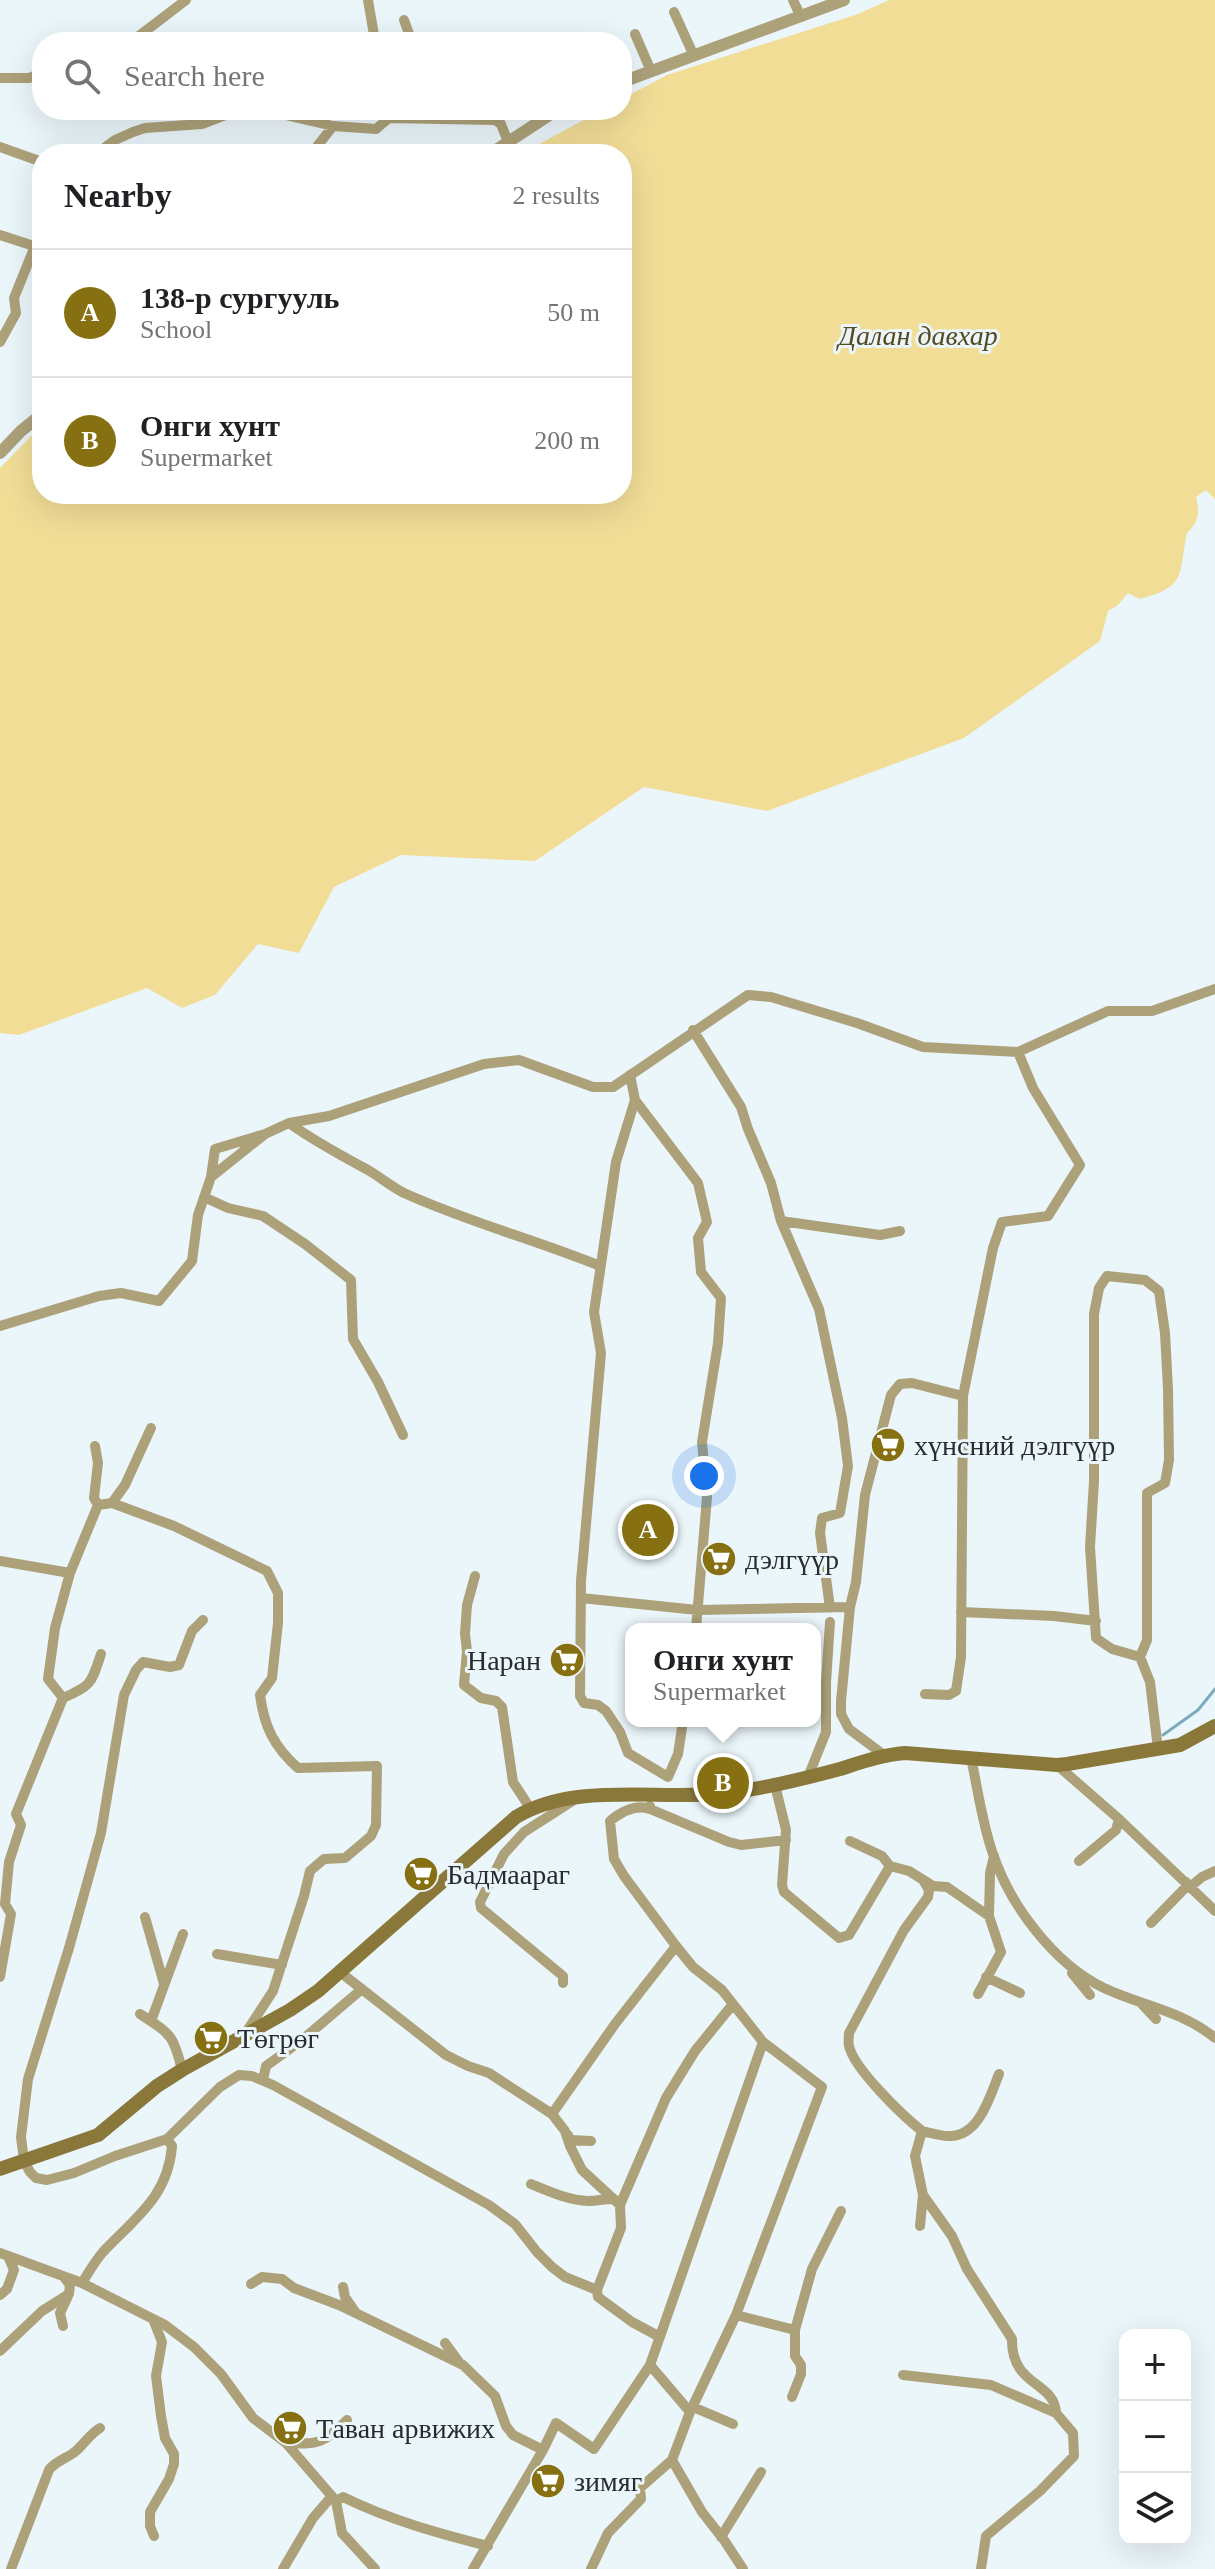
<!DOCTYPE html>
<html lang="en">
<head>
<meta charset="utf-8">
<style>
	:root { --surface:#fff; --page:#f2f2f2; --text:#202124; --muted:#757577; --line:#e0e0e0; --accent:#877011 }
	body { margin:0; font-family:"Times New Roman",serif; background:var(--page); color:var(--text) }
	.controls { position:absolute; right:24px; bottom:24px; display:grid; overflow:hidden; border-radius:16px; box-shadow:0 8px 32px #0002 }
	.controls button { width:72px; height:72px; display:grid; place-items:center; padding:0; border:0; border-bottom:2px solid var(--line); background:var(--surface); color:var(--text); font:40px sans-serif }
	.you { position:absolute; left:704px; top:1476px; width:28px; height:28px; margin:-20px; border:6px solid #fff; border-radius:50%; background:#1a73e8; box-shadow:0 0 0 12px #1a73e833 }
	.badge { display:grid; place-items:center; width:52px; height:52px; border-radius:50%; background:var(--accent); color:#fff; font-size:26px; font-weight:700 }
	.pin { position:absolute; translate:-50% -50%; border:4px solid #fff; box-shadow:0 2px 8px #0006 }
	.popup { position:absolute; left:625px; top:1623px; width:196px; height:104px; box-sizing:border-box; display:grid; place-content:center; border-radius:16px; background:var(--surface); filter:drop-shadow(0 2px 6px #0005); font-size:26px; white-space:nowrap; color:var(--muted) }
	.popup b { font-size:30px; color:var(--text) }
	.popup::after { content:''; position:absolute; left:50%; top:100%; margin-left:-16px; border:16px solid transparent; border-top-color:var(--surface) }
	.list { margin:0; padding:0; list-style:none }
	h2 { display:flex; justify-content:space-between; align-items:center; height:104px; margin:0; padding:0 32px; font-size:34px }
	h2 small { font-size:26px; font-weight:400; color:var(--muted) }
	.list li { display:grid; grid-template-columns:52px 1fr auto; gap:24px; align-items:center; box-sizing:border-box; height:128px; padding:0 32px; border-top:2px solid var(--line) }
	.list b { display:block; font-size:30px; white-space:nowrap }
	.list p { margin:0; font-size:26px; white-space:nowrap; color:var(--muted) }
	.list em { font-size:26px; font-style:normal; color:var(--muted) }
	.icon { flex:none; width:44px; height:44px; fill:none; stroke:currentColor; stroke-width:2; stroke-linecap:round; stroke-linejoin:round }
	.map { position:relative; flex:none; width:1215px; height:2569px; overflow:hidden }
	.search { position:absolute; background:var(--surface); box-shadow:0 8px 32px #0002; left:32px; top:32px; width:600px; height:88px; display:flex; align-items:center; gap:20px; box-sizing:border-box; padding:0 28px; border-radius:32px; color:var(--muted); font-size:30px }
	.panel { position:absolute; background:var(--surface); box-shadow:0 8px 32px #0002; left:32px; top:144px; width:600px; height:360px; border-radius:32px }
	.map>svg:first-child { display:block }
	.green { fill:#f2dd97 }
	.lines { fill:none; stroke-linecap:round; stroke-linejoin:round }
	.stream { stroke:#7bacbc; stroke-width:3 }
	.minor { stroke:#aca179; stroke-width:10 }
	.tertiary { stroke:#aca179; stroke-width:12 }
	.secondary { stroke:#8a783b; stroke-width:14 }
	.labels { text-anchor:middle; stroke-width:6; stroke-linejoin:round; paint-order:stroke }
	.park-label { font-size:28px; font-style:italic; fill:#564a21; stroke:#ebf6fb }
	.poi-label { font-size:28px; fill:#282c2e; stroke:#ebf6fb; text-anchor:start }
</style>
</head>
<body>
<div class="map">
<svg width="1215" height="2569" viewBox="0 0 1215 2569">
	<rect width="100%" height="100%" fill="#ebf6fb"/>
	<path class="green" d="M 889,0 L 1215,0 L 1215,499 L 1206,490 L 1196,497 C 1200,512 1199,522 1187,533 C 1178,575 1188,586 1140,599 L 1128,593 L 1118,605 L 1108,611 L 1100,641 L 964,738 L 767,811 L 644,787 L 535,861 L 401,855 L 334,887 L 299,953 L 258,944 L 215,995 L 182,1008 L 147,988 L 19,1035 L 0,1033 L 0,468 L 31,436 L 42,429 L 42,494 L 622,494 L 622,154 L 521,154 L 602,110 L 622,110 L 622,99 L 667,75 L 858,14 Z"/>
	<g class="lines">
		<path class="stream" d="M 1163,1735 L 1198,1710 L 1215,1689"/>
		<path class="minor" d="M 368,0 L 374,35 L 378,42
			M 793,0 L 801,17
			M 674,12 L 694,56
			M 404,20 L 412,42
			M 635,34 L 651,71
			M 126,42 L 135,39 L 186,0
			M 0,78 L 29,78 L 42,73
			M 0,147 L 42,162
			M 315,149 L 333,126
			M 96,154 L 115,140 L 133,132 L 145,128 L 202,124 L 228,114 L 268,111 L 333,126 L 376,129 L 389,118 L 495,120 L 501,124 L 508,142
			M 0,235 L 40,248
			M 0,342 L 16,313 L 14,298 L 35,246
			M 693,1030 L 741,1107 L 748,1129 L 771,1183 L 781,1221 L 819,1309 L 842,1418 L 848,1466 L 840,1513 L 822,1518 L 820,1533 L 830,1608
			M 630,1075 L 635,1100 L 616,1162 L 594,1312 L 601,1353 L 581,1581 L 580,1696 L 584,1703 L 598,1705 L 606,1711 L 620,1732 L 628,1753 L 668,1777 L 678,1754 L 683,1721
			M 635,1100 L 698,1183 L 707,1222 L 698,1238 L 701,1272 L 721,1298 L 718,1343 L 702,1442 L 707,1497 L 696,1629
			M 289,1123 C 314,1141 340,1155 368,1170 C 380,1177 392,1187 404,1193 C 468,1222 536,1240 600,1266
			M 265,1134 L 289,1123 L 329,1116 L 484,1064 L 519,1060 L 593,1087 L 613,1087 L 748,995 L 771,997 L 857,1023 L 923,1047 L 1018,1052 L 1108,1011 L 1152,1011 L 1215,989
			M 204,1197 L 228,1208 L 263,1216 L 305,1244 L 351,1280 L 353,1339 L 378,1382 L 403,1435
			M 781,1221 L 880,1235 L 900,1231
			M 0,1326 L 99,1296 L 121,1293 L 159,1301 L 192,1261 L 198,1215 L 211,1177 L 215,1149 L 265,1134 L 211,1177
			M 95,1446 L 98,1463 L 94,1498 L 98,1505
			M 112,1503 L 174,1526 L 267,1571 L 278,1593 L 278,1623 L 272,1678 L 260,1695 C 264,1726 274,1747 298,1768 L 377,1766 L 376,1825 L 371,1836 L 345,1858 L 324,1859 L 310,1871 L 304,1896 L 273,1991 L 245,2034
			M 0,1561 L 70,1573
			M 475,1576 L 467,1605 L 465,1634 L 467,1651 L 464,1685 L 481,1698 L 496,1701 L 502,1707 L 513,1782 L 530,1808
			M 581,1598 L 697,1610 L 850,1607
			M 961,1612 L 1054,1616 L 1096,1621
			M 203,1620 L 192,1631 L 179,1665 L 170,1667 L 143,1662 L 136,1670 L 124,1695 L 101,1833 L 69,1948 L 28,2079 L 21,2137 L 24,2161 L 30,2172 L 36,2178 L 47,2180 L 74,2173 L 115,2156 L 167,2139 L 220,2087 L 239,2075 L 252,2076 L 273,2085 L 489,2205 L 515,2224 L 537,2252 L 552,2267 L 565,2277 L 597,2290 L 598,2297 L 632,2322 L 660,2337
			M 1140,1657 L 1147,1640 L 1147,1493 L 1165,1483 L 1169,1460 L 1168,1389 L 1165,1333 L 1159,1291 L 1145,1280 L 1107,1276 L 1099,1288 L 1094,1314 L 1094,1481 L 1090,1547 L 1096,1638 L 1112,1649 L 1140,1657 L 1150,1682 L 1158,1749
			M 925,1694 L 949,1695 L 956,1691 L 961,1657 L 963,1396 L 993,1248 L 1002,1222 L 1048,1216 L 1080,1165 L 1033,1088 L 1018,1052
			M 63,1698 C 92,1685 91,1684 101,1654
			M 884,1755 L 849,1729 L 841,1714 L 841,1701 L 850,1607 L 856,1582 L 865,1495 L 891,1395 L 900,1384 L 912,1383 L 963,1396
			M 971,1758 C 978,1790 982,1823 993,1854 C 1010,1905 1054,1964 1104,1988 C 1142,2006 1181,2010 1215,2038
			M 1057,1765 L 1119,1819 L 1215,1911
			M 808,1777 L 826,1732 L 826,1683 L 830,1622
			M 775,1785 L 786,1830 L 782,1885 L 784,1892 L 839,1938 L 849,1935 L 890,1866 L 909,1871 L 933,1886 L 947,1887 L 989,1916 L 990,1873 L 994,1856
			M 650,1806 L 650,1809 L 729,1842 L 741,1845 L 786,1840
			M 850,1841 L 882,1856 L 890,1866
			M 1079,1861 L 1116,1830 L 1119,1819
			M 923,1880 L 929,1890 L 928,1897 L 904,1930 L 849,2033 C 849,2036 848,2043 849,2046 C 854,2069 903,2116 922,2131 L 915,2156 L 923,2195 L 952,2236 L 967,2269 L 1012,2339 C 1011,2387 1055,2381 1056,2413
			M 1190,1887 L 1202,1877 L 1215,1871
			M 145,1917 L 164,1984
			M 1151,1923 L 1186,1887 L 1186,1882
			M 217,1954 L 282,1965
			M 340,1972 L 446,2055 L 468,2066 L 489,2073 L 552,2114 L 565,2131 L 570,2146 L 582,2170 L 620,2205
			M 1072,1973 L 1090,1995
			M 0,1977 L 11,1914 L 5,1904 L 9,1862 L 21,1825 L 16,1814 L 63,1698 L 48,1679 L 55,1628 L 70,1573 L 98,1505 L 112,1503 L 125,1485 L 151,1428
			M 986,1977 L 1020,1993
			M 563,1983 L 563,1976 L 481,1908 L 480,1902 L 504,1854 L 524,1832 L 574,1800
			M 978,1994 L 1001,1952 L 989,1916
			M 1142,2004 L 1156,2019
			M 140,2014 C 170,2034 173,2033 182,2070
			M 151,2021 L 183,1934
			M 263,2080 L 266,2066 L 302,2040 L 362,1989
			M 552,2114 L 615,2024 L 676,1946
			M 922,2131 C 931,2133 940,2136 948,2136 C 979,2138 990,2096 999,2074
			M 568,2135 L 570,2140 L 591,2141
			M 531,2184 C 548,2191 570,2201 588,2201 C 596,2201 605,2199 614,2199
			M 920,2226 L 923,2195
			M 0,2253 L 82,2283 L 165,2325 L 194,2347 L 221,2374 L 253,2418 L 286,2443 L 336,2501 L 342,2533 L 375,2569
			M 82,2283 C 89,2272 95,2261 103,2252 C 135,2218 168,2197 172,2146 L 167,2139
			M 251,2284 L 262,2277 L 282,2279 L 294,2288 L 339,2305 L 463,2365 L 495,2396 L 506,2426 L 513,2435 L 543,2450
			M 343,2287 L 345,2297 L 356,2313
			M 597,2290 L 621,2228 L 620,2205 L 666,2098 L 695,2051 L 733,2004
			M 0,2295 L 7,2289 L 14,2270 L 8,2256
			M 736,2315 L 795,2330 L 812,2269 L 841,2211
			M 153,2319 L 162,2342 L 156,2376 L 161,2416 L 165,2438 L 174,2454 L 174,2464 L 169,2479 L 150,2512 L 150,2526 L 154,2536
			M 63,2326 L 60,2313 L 68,2296
			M 445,2343 L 459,2362
			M 0,2351 L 42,2311 L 69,2294 L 70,2285 L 64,2277
			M 650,2365 L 690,2412
			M 903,2375 L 991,2385 L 1056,2413 L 1073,2433 L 1074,2456 L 1040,2491 L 986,2536 L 981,2569
			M 792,2397 L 801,2374 L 801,2365 L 795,2356 L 795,2330
			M 693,2407 L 733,2424
			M 286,2443 C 319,2445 324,2443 347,2420
			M 672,2460 L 702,2512 L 724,2540 L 743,2569
			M 336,2501 L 343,2497 C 390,2520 437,2533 488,2546
			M 721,2537 L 761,2472
			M 11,2569 L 49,2470 C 55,2461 68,2458 76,2451 C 85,2443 90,2434 100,2428
			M 283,2569 L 313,2518 L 332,2496
			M 473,2569 L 543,2450 L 556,2423 L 594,2449 L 650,2365 L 763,2042
			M 591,2569 L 608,2533 L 641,2499 L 640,2488 L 672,2460 L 690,2412 L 736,2315 L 822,2087 L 763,2042 L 722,1990 L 693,1967 L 676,1946 L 624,1876 L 614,1859 L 610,1821 C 621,1812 636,1804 650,1809"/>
		<path class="tertiary" d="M 622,82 L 844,0
			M 490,154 L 557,110
			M 0,453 L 21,431 L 42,414"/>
		<path class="secondary" d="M 0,2169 L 98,2135 L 157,2086 L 182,2070 L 290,2010 L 318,1991 L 516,1817 C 576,1781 659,1801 726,1793 C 764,1789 803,1779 840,1769 C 862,1762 882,1755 905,1753 L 1057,1765 L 1067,1764 L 1180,1745 L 1215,1726"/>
	</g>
	<defs>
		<g id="supermarket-disc" transform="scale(1.8)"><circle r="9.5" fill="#877011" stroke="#ebf6fb"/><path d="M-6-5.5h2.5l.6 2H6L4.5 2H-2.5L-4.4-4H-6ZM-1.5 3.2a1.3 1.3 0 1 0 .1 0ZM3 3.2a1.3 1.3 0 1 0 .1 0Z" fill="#fff"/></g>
	</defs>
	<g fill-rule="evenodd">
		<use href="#supermarket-disc" x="888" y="1445"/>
		<use href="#supermarket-disc" x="719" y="1559"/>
		<use href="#supermarket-disc" x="567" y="1660"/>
		<use href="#supermarket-disc" x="421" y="1874"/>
		<use href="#supermarket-disc" x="211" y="2038"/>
		<use href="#supermarket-disc" x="290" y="2428"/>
		<use href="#supermarket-disc" x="548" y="2481"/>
	</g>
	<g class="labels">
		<g class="park-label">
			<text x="918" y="345">Далан давхар</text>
		</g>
		<g class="poi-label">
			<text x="914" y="1455">хүнсний дэлгүүр</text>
			<text x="745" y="1569">дэлгүүр</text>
			<text x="541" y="1670" text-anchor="end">Наран</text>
			<text x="447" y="1884">Бадмаараг</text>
			<text x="237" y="2048">Төгрөг</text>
			<text x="316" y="2438">Таван арвижих</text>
			<text x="574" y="2491">зимяг</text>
		</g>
	</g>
</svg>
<div class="controls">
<button>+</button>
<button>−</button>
<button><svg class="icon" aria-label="layers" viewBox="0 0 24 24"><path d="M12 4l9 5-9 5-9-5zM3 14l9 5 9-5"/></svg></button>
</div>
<div class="you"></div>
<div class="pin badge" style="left:648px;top:1530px">A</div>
<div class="pin badge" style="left:723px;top:1783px">B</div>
<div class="popup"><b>Онги хунт</b>Supermarket</div>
<div class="search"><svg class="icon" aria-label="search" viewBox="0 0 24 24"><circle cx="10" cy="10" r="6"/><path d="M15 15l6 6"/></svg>Search here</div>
<section class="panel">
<h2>Nearby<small>2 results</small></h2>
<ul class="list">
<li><span class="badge">A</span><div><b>138-р сургууль</b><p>School</p></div><em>50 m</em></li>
<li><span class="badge">B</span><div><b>Онги хунт</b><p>Supermarket</p></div><em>200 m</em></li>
</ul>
</section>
</div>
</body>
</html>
